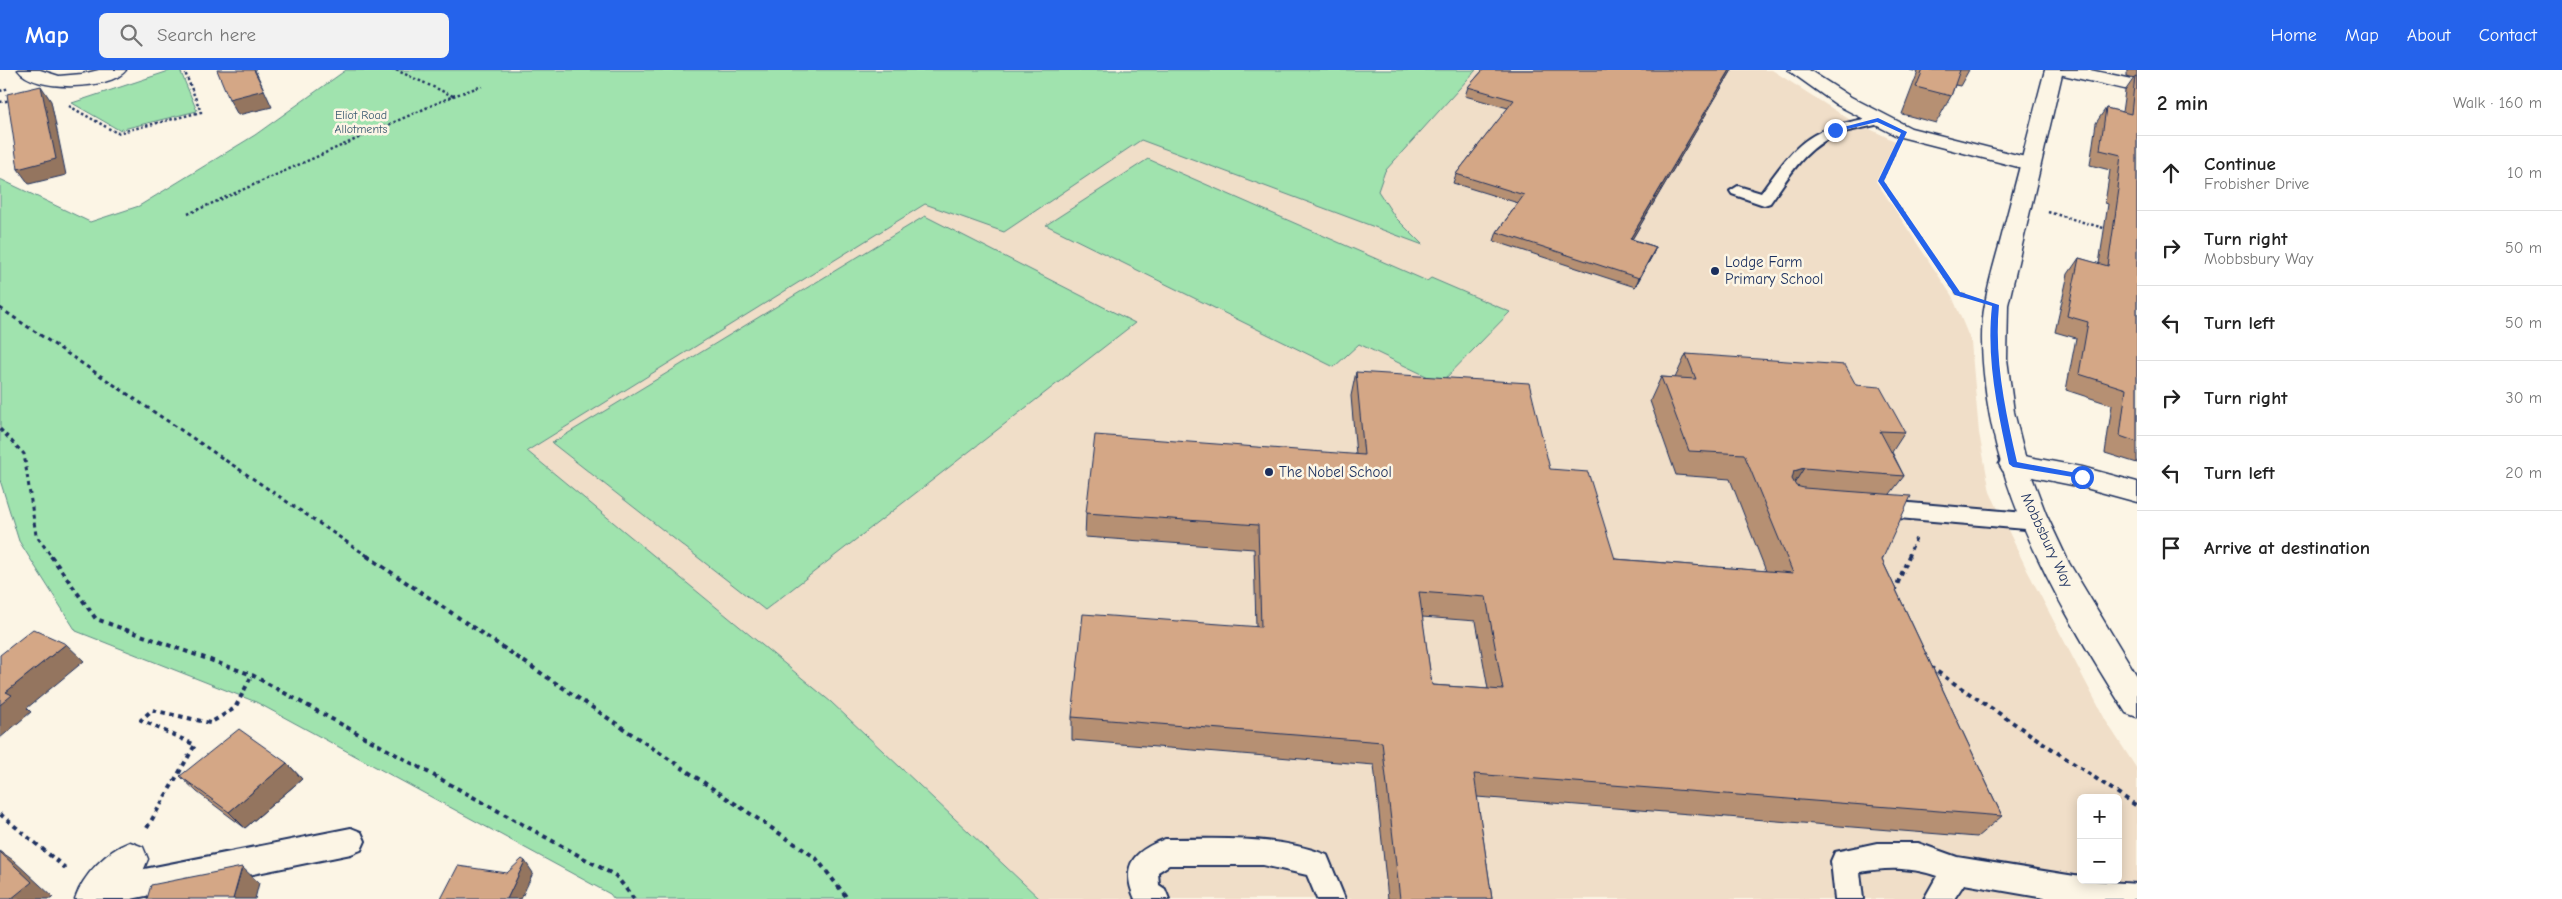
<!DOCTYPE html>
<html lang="en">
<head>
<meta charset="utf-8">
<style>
	:root { --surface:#fff; --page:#f2f2f2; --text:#222; --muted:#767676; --line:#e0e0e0; --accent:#2563eb }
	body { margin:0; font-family:"Comic Neue",sans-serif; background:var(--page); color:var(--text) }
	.controls { position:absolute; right:15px; bottom:15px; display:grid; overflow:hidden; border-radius:8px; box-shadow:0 2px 12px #0003 }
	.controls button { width:45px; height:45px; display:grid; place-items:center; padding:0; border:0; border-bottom:1px solid var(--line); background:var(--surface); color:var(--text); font:25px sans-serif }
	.stop { position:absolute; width:15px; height:15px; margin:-11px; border:4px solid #2563eb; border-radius:50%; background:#fff }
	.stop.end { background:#2563eb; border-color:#fff; box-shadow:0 1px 5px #0008 }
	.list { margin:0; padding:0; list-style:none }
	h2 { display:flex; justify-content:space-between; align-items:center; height:65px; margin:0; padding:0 20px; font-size:21px }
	h2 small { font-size:16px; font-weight:400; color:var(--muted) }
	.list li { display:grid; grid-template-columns:32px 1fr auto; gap:15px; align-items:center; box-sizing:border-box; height:75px; padding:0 20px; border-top:1px solid var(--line) }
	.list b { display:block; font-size:19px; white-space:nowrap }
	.list p { margin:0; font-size:16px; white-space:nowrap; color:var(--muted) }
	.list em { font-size:16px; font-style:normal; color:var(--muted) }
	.icon { flex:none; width:28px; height:28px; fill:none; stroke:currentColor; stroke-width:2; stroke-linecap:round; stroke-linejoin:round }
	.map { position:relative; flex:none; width:2137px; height:829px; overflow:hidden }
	header { display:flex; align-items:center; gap:30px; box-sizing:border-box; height:70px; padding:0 25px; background:var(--accent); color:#fff }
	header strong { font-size:24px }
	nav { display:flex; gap:28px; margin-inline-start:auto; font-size:18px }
	.search { width:350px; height:45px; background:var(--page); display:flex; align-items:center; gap:12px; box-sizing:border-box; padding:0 18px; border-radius:8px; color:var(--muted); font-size:19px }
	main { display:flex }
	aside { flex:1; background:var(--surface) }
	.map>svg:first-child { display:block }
	.built { fill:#f0dec8; fill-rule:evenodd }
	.green { fill:#a0e3ae; stroke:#5e8986 }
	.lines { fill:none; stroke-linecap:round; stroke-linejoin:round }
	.service-casing { stroke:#1b2f5e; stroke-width:4 }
	.minor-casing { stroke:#1b2f5e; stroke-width:3 }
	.tertiary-casing { stroke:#1b2f5e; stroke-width:3 }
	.path-far2 { stroke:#1b2f5e; stroke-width:2.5; stroke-dasharray:2.5 2.5; stroke-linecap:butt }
	.path-far1 { stroke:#1b2f5e; stroke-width:3; stroke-dasharray:4 4; stroke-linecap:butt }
	.path { stroke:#1b2f5e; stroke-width:4; stroke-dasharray:4.5 4.5; stroke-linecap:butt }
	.service { fill:#fcf5e5; fill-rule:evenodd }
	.minor { fill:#fcf5e5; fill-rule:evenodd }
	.tertiary { fill:#fcf5e5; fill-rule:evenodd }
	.wall { fill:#b69073; stroke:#1b2f5e; fill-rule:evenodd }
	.shaded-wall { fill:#94755e; stroke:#1b2f5e }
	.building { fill:#d4a786; stroke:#1b2f5e; fill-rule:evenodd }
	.route { fill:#2563eb }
	.poi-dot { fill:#1b2f5e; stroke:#fcf5e5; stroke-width:2 }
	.labels { text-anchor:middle; stroke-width:5; stroke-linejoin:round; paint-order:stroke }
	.far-park-label { font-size:12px; fill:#3c5c72; stroke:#fcf5e5 }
	.poi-label { font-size:15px; fill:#1b2f5e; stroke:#fcf5e5; text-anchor:start }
	.street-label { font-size:15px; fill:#1b2f5e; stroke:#fcf5e5 }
</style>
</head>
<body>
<header>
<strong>Map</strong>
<div class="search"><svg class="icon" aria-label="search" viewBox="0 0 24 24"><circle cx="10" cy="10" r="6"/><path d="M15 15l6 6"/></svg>Search here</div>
<nav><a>Home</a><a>Map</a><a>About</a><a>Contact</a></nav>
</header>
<main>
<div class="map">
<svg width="2137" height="829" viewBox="0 0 2137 829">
	<rect width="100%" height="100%" fill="#fcf5e5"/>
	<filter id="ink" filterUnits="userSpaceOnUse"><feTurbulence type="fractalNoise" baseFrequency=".02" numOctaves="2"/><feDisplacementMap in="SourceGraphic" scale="10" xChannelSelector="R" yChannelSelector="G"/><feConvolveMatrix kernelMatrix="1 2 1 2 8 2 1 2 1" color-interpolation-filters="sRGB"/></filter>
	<g filter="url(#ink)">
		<path class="built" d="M 597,0 L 1772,0 L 1847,48 L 1897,72 L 1876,111 L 1952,226 L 1971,272 L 1979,363 L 1990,422 L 2027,500 L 2106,651 L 2137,699 L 2137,829 L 1040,829 L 831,632 L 526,382 ZM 2081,728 L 2118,728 L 2118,810 L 2081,810 Z"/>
		<path class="green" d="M 172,0 L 180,0 L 197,41 L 119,60 L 72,33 Z
			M 346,0 L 1476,0 L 1385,101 L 1378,121 L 1395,147 L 1423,175 L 1141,70 L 1004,162 L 925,134 L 527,381 L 831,632 L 1040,829 L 614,829 L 610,824 L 256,632 L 76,561 L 19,471 L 0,410 L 0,109 L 90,152 L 139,136 L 255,65 Z
			M 1148,89 L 1427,211 L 1431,208 L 1510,242 L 1441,313 L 1359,274 L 1334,297 L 1046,155 Z
			M 925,146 L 1135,253 L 765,540 L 552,373 Z"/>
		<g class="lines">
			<g class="service-casing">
				<path id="service" d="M 1878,46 L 1883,47 L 1885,50 L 1883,53 C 1869,57 1855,59 1841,63 C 1806,75 1790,105 1770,133 L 1764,135 L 1732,124 L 1730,121 L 1738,116 L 1761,123 C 1802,66 1808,60 1878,46 Z
					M 1875,430 L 2037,444 L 2045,446 L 2048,452 L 2045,458 L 2037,460 L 1875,446 L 1867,444 L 1864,438 L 1867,432 Z
					M 351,758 L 361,762 L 365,771 L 361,780 L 351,784 L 131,829 L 88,829 L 85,822 L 89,812 L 99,808 Z
					M 1165,769 C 1219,769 1275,765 1327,785 L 1345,829 L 1317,829 L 1307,805 L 1263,795 L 1169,795 L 1158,802 L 1159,815 L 1165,819 L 1169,829 L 1135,829 C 1120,795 1134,781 1165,769 Z
					M 1877,773 L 1918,773 L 1957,787 L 2081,807 L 2081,810 L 2137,814 L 2137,829 L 2050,829 L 1964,814 L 1954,829 L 1924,829 L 1937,806 C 1912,797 1886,797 1860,802 L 1863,829 L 1835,829 L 1831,791 L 1835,782 Z"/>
			</g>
			<g class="minor-casing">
				<path id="minor" d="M 18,0 L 40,0 L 59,6 L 82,4 L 99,0 L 126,0 C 112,20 34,23 18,0 Z
					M 1788,0 L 1809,0 L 1851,27 L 1911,58 L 2037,90 L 2040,94 L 2037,98 L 2030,100 L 1897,66 L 1837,35 Z
					M 2056,0 L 2090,0 L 2137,10 L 2137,22 L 2059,4 Z
					M 2013,384 L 2082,397 L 2137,412 L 2137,432 L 2082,417 L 2003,401 L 1999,394 L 2003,387 Z
					M 130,772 L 143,777 L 148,789 L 143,801 L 114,829 L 75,829 C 83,805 106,781 130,772 Z"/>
			</g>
			<g class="tertiary-casing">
				<path id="tertiary" d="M 2045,0 L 2063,0 L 2008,235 L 2007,289 L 2014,342 L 2027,394 L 2046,444 L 2069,493 L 2137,606 L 2137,647 L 2126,643 C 2062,541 1998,434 1985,313 C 1982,288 1980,259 1985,234 C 1989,208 1998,182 2004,157 C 2018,105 2031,52 2045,0 Z"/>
			</g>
			<path class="path-far2" d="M 396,0 L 453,26
				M 0,21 L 9,18
				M 0,32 L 12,30
				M 69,36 L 117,63 L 201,42 L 184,0
				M 1894,83 L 1881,111 L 1952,216
				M 2048,142 L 2107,159
				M 188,144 L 453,26 L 482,16"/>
			<path class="path-far1" d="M 1951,214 L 1958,224 L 1966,226
				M 0,238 L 369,487
				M 0,359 L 24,384 L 36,465 L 52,487
				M 1908,487 L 1916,468"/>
			<path class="path" d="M 51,486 L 96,549 L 252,605 L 616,806 L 634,829
				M 367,486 L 816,788 L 848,829
				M 1894,522 L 1909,486
				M 1930,597 L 2137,736
				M 0,744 L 69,801
				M 147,758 L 195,675 L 141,650 L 152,640 L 210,653 L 235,638 L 252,605"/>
			<use href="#service" class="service"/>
			<use href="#minor" class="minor"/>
			<use href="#tertiary" class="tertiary"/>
		</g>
		<path class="wall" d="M 1483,0 L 1732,0 L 1632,169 L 1656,177 L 1652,186 L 1635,217 L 1494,171 L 1497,162 L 1518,133 L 1453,113 L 1456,104 L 1508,38 L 1465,26 L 1468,17 Z
			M 1910,0 L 1969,0 L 1960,16 L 1955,15 L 1951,26 L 1936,53 L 1902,44 L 1918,2 Z
			M 2127,0 L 2137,0 L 2137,393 L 2105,383 L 2112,335 L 2066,320 L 2076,268 L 2055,262 L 2068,204 L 2079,188 L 2099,194 L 2108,134 L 2105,133 L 2110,100 L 2090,95 L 2096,53 L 2106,38 L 2122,42 L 2125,21 L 2134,8 L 2127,6 Z
			M 1686,284 L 1856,315 L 1905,362 L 1892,382 L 1904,406 L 1890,424 L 1882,490 L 2002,746 L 1977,767 L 1477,727 L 1492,829 L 1388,829 L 1374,695 L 1072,670 L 1072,647 L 1256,557 L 1254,479 L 1085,467 L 1086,443 L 1356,385 L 1351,326 L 1356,302 L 1550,399 L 1615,489 L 1766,501 L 1730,409 L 1676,405 L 1650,331 L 1661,307 L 1675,308 ZM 1422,547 L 1476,551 L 1488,619 L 1432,615 Z
			M 287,693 L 302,709 L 245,758 L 197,722 L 180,706 Z"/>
		<path class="shaded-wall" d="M 254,0 L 255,0 L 272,37 L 238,45 L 229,29 Z
			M 1730,0 L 1732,0 L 1627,178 L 1630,169 Z
			M 41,16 L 51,31 L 66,105 L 29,114 L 18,99 Z
			M 1656,177 L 1652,186 L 1635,217 L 1639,208 Z
			M 1804,398 L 1789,422 L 1779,425 L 1794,401 Z
			M 66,574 L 84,591 L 27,638 L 31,642 L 0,668 L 0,635 L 6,622 Z
			M 287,693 L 302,709 L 245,758 L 229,742 Z
			M 0,781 L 13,790 L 53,827 L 51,829 L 11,829 Z
			M 525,791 L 533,803 L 521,829 L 507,829 Z
			M 242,797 L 259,813 L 255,829 L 233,829 Z"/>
		<path class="building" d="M 217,0 L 254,0 L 264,20 L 229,29 Z
			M 1483,0 L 1730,0 L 1630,169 L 1656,177 L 1639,208 L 1497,162 L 1524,125 L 1456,104 L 1514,30 L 1468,17 Z
			M 1923,0 L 1960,0 L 1951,26 L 1916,17 Z
			M 2135,6 L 2137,7 L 2137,372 L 2120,366 L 2126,319 L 2079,304 L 2088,252 L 2067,246 L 2079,188 L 2108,196 L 2119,119 L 2117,118 L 2121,85 L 2100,80 L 2106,38 L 2131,44 Z
			M 41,16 L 56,89 L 18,99 L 7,24 Z
			M 1686,284 L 1845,295 L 1856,315 L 1880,317 L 1905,362 L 1880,361 L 1904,406 L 1804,398 L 1794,401 L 1792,409 L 1796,416 L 1804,418 L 1911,426 L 1882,490 L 2002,746 L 1474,704 L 1492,829 L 1400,829 L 1382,672 L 1072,647 L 1083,544 L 1261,557 L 1258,455 L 1086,443 L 1095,365 L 1364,385 L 1356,302 L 1529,313 L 1550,399 L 1588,402 L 1615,489 L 1793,503 L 1744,384 L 1689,381 L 1661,307 L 1696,309 ZM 1419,522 L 1486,527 L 1503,620 L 1432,615 Z
			M 33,559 L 66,574 L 6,622 L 12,625 L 0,635 L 0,585 Z
			M 239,659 L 287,693 L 229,742 L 180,706 Z
			M 0,782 L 32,812 L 11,829 L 0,829 Z
			M 522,789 L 525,791 L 507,829 L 441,829 L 458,796 L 507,803 Z
			M 242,797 L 233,829 L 147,829 L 151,815 Z"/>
	</g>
	<path class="route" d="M 1878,48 L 1907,62 L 1884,111 L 1960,222 L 1999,235 C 1994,289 2005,339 2017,392 L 2082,404 L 2086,407 L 2085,409 L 2013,397 L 2009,394 C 1998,341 1986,291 1992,236 L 1955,225 L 1878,111 L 1901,63 L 1877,52 L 1835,62 L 1832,60 Z"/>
	<g class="poi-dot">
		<circle cx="1715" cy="201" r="5"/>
		<circle cx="1269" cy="402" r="5"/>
	</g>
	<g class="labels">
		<g class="far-park-label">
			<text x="361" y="49">Eliot Road<tspan x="361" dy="14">Allotments</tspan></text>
		</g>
		<g class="poi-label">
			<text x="1725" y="197">Lodge Farm<tspan x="1725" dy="17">Primary School</tspan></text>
			<text x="1279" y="407">The Nobel School</text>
		</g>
		<g class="street-label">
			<text transform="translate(2047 470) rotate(65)" y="5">Mobbsbury Way</text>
		</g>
	</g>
</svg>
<div class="controls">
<button>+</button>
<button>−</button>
</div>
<div class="stop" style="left:2082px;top:407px"></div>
<div class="stop end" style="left:1835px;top:60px"></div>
</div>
<aside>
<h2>2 min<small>Walk · 160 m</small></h2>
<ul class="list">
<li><svg class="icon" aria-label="ahead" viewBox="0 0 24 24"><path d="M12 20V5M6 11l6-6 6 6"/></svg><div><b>Continue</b><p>Frobisher Drive</p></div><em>10 m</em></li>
<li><svg class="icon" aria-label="right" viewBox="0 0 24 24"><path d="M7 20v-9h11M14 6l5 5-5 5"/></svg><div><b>Turn right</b><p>Mobbsbury Way</p></div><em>50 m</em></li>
<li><svg class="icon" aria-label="left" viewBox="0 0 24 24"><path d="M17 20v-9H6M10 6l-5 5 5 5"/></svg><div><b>Turn left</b></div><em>50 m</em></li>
<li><svg class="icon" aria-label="right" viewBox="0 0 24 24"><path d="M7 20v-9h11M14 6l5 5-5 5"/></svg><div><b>Turn right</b></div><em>30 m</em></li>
<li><svg class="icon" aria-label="left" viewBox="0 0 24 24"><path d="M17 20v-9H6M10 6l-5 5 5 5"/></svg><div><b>Turn left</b></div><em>20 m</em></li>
<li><svg class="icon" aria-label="arrive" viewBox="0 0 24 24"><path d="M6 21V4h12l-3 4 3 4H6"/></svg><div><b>Arrive at destination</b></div></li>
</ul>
</aside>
</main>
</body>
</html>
